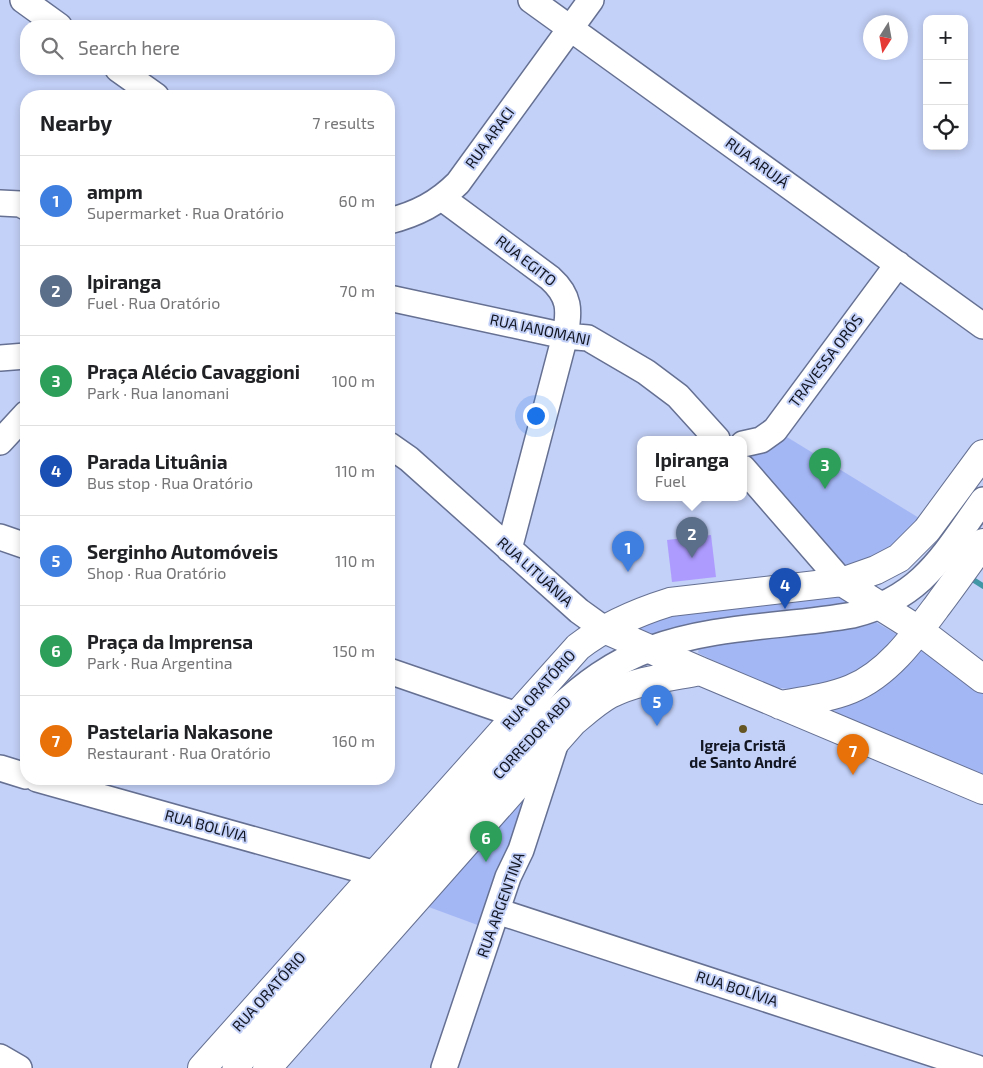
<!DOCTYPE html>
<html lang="en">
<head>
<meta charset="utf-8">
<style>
	:root { --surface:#fff; --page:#f2f2f2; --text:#202124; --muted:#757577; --line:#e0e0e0; --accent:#d93025 }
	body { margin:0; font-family:"Exo 2",sans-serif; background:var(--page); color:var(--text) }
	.controls { position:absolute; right:15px; top:15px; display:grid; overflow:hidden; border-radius:10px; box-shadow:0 2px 8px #0003 }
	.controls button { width:45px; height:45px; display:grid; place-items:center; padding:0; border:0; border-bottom:1px solid var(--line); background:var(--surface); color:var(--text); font:25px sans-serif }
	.compass { position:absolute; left:863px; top:15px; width:45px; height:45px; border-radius:50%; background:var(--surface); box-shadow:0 2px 8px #0003; rotate:191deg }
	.you { position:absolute; left:535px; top:415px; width:18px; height:18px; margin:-12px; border:4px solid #fff; border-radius:50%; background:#1a73e8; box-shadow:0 0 0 8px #1a73e833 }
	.badge { display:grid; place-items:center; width:32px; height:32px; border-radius:50%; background:var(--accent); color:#fff; font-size:16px; font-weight:700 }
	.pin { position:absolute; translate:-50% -41px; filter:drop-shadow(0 1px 2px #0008) }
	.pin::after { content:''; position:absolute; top:26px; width:18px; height:15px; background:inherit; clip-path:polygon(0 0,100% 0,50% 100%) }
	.popup { position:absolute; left:637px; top:436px; width:110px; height:65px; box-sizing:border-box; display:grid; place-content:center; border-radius:10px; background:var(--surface); filter:drop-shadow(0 1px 4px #0005); font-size:16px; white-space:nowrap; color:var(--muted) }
	.popup b { font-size:19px; color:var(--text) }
	.popup::after { content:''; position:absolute; left:50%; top:100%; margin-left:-10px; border:10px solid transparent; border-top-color:var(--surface) }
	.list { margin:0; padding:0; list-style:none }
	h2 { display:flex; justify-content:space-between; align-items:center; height:65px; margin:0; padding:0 20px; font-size:21px }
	h2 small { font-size:16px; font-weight:400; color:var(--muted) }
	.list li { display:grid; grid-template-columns:32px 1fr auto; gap:15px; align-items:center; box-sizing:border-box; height:90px; padding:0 20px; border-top:1px solid var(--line) }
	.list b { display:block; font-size:19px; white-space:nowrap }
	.list p { margin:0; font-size:16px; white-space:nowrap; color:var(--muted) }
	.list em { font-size:16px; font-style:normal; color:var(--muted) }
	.icon { flex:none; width:28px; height:28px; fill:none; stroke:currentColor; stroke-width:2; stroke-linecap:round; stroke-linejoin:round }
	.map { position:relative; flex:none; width:983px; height:1068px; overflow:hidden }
	.search { position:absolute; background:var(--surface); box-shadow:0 2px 8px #0003; left:20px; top:20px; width:375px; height:55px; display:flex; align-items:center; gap:12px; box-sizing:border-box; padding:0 18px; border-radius:20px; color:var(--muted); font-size:19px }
	.panel { position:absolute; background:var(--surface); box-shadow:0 2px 8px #0003; left:20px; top:90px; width:375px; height:695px; border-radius:20px }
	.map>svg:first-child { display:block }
	.green { fill:#a4b7f5 }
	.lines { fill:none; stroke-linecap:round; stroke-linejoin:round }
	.stream { stroke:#4197a6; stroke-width:5.5 }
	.building { fill:#ad9bfe }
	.minor-casing { stroke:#657092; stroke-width:28 }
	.major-casing { stroke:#657092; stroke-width:30 }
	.minor { stroke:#fff; stroke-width:25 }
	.major { stroke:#fff; stroke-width:28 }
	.poi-dot { fill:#655522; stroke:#c3d0f7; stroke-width:2 }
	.labels { text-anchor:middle; stroke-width:4; stroke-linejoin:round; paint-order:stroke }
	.street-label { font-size:15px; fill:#121623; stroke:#c3d0f7 }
	.poi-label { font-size:15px; font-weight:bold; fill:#121623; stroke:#c3d0f7 }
</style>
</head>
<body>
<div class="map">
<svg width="983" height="1068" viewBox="0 0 983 1068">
	<rect width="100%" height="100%" fill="#c3d0f7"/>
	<path class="green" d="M 782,434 L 924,521 L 894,551 L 848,566 L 844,564 L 750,458 L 749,455 Z
		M 833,594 L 846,596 L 851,604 L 659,636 L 640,629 L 638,626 L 652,616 Z
		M 872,620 L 898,635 L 863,674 L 801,690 L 768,687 L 698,653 L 699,648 L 705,645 Z
		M 921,646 L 983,689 L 983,775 L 841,718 L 834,710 Z
		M 534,784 L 483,927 L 426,906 Z"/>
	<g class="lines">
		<path class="stream" d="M 972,579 L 983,586"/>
	</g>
	<path class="building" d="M 711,535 L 716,577 L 672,582 L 667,540 Z"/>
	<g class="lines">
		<g class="minor-casing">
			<path id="minor" d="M 23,0 L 59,26
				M 531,0 L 983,326
				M 118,69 L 156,96
				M 442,198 L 550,278 C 570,296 570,310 565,336 L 509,549
				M 0,203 L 20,204 L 26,207
				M 389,221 C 417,214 438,203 458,183 L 591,0
				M 389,298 L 565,336 L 588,338 L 646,372 L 678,396 L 717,439
				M 0,358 L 26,356
				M 0,442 L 26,414
				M 743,444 L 761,440 L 775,430 L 898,264
				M 389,445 L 409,459 L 579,611 L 604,629
				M 743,468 L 842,582
				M 0,537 L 26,546
				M 389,671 L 517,715
				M 0,768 L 26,776
				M 37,779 L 376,874
				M 497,911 L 977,1068
				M 0,1057 L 19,1068
				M 235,1068 L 555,711 C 583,685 613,662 650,649 C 714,625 786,627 853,615 C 923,597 944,554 983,500
				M 444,1068 L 508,877 L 521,850 L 556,742"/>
		</g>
		<g class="major-casing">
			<path id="major" d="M 842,582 L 920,631 L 983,679
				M 604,629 L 700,671 L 983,790
				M 780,705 C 804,701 829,698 851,689 C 888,674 915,636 938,605 C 953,585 968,564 983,543
				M 202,1068 L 578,647 C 605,626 638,612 670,602 L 842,582 L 876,570 L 899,558 L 927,530 L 983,454
				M 267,1068 L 573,722 C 585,712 597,701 610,694 C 638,680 670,677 700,671"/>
		</g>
		<use href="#minor" class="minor"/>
		<use href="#major" class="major"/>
	</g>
	<circle class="poi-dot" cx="743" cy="729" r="5"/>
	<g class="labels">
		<g class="street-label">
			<text transform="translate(490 138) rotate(-54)" y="5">RUA ARACI</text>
			<text transform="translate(757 163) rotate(36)" y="5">RUA ARUJÁ</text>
			<text transform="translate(526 261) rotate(38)" y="5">RUA EGITO</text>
			<text transform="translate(540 330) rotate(12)" y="5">RUA IANOMANI</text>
			<text transform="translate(826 361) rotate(-53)" y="5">TRAVESSA ORÓS</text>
			<text transform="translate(535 572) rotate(42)" y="5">RUA LITUÂNIA</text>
			<text transform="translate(539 690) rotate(-48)" y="5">RUA ORATÓRIO</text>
			<text transform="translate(532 738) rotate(-47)" y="5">CORREDOR ABD</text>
			<text transform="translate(206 826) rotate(15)" y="5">RUA BOLÍVIA</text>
			<text transform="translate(501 905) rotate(-70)" y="5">RUA ARGENTINA</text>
			<text transform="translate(737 989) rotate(18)" y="5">RUA BOLÍVIA</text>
			<text transform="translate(269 992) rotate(-48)" y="5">RUA ORATÓRIO</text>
		</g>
		<g class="poi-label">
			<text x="743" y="751">Igreja Cristã<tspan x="743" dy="17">de Santo André</tspan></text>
		</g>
	</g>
</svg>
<div class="controls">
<button>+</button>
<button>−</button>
<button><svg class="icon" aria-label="locate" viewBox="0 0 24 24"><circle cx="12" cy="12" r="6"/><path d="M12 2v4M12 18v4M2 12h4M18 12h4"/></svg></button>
</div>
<svg class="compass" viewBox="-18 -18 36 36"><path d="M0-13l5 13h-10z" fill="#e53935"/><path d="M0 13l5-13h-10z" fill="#757577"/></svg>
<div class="you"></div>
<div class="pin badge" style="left:628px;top:572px;background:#3f7fe0">1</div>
<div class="pin badge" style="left:692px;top:558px;background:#5c6f8a">2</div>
<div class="popup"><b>Ipiranga</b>Fuel</div>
<div class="pin badge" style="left:825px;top:489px;background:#2e9e5b">3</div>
<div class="pin badge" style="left:785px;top:609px;background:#1a4fb4">4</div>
<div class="pin badge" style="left:657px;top:726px;background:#3f7fe0">5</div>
<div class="pin badge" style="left:486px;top:862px;background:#2e9e5b">6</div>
<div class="pin badge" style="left:853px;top:775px;background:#e8710a">7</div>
<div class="search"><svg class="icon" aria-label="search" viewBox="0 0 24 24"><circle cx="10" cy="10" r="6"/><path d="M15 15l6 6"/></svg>Search here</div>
<section class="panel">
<h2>Nearby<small>7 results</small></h2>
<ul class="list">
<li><span class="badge" style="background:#3f7fe0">1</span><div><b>ampm</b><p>Supermarket · Rua Oratório</p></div><em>60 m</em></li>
<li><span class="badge" style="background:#5c6f8a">2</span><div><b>Ipiranga</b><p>Fuel · Rua Oratório</p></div><em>70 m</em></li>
<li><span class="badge" style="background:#2e9e5b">3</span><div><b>Praça Alécio Cavaggioni</b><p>Park · Rua Ianomani</p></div><em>100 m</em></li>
<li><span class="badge" style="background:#1a4fb4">4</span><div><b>Parada Lituânia</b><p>Bus stop · Rua Oratório</p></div><em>110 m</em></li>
<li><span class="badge" style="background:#3f7fe0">5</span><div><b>Serginho Automóveis</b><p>Shop · Rua Oratório</p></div><em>110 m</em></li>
<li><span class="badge" style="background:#2e9e5b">6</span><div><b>Praça da Imprensa</b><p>Park · Rua Argentina</p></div><em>150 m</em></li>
<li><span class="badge" style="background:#e8710a">7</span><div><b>Pastelaria Nakasone</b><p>Restaurant · Rua Oratório</p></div><em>160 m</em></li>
</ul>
</section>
</div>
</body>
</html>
